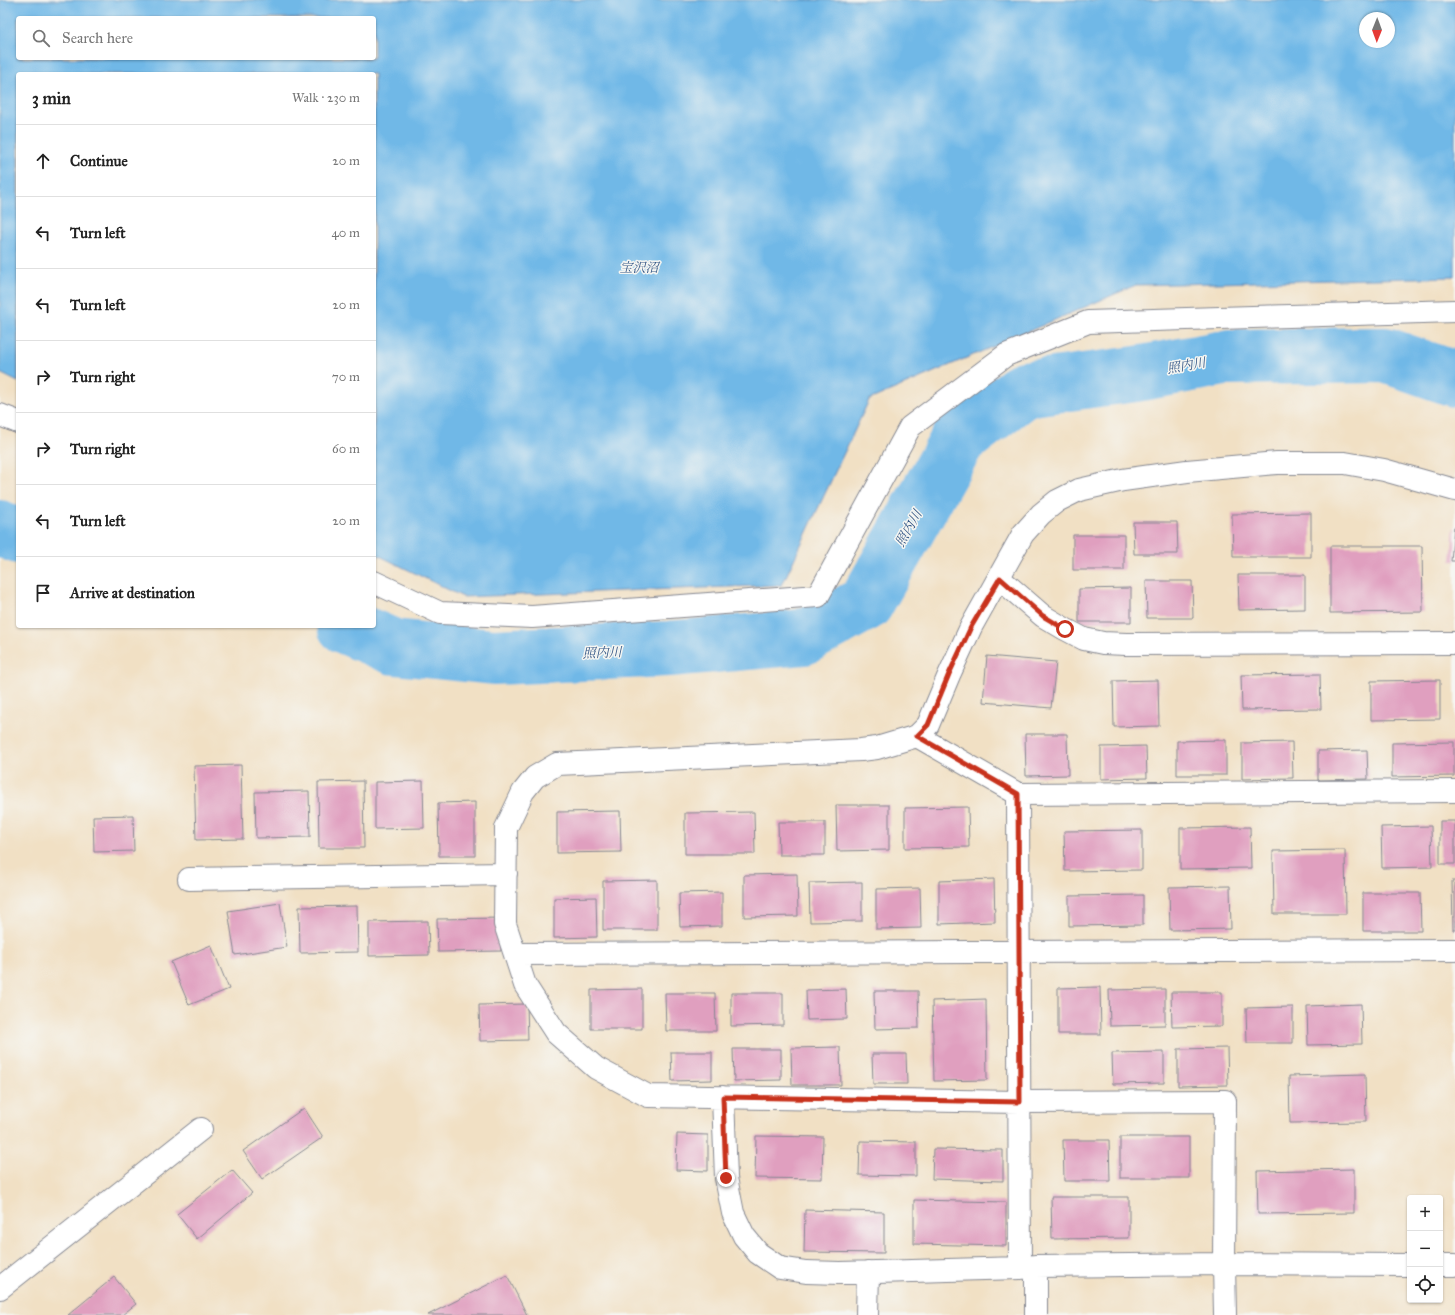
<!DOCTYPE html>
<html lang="en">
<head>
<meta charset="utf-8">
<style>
	:root { --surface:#fff; --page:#f2f2f2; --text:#222; --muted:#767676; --line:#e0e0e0 }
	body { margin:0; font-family:"IM FELL Great Primer","Noto Serif JP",serif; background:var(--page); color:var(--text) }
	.controls { position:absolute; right:12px; bottom:12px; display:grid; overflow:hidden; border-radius:4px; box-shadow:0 1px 3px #0004 }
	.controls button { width:36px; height:36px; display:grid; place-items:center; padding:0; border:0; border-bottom:1px solid var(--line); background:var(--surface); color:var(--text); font:20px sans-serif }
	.compass { position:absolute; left:1359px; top:12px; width:36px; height:36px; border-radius:50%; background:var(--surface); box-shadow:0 1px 3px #0004; rotate:181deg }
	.stop { position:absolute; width:12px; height:12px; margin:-9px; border:3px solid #c8321e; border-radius:50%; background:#fff }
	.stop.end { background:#c8321e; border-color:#fff; box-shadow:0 1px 4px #0008 }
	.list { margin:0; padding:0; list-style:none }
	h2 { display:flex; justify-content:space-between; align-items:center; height:52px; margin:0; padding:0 16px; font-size:17px }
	h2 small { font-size:13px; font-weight:400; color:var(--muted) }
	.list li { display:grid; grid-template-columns:26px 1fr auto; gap:12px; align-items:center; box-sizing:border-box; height:72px; padding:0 16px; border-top:1px solid var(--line) }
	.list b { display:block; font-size:15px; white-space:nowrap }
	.list em { font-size:13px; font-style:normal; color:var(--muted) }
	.icon { flex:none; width:22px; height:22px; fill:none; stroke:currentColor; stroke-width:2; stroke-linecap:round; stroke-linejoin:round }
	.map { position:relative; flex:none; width:1455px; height:1315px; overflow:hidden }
	.search { position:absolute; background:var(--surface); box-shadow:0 1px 3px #0004; left:16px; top:16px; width:360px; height:44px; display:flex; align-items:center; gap:10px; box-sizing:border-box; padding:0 14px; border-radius:4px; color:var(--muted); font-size:15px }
	.panel { position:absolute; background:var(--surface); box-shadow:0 1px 3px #0004; left:16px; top:72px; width:360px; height:556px; border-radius:4px }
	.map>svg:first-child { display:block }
	.water { fill:#70b8e7; stroke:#4674a2; fill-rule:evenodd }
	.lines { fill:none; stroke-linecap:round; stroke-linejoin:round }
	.river { stroke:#70b8e7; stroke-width:56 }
	.building { fill:#e09fbf }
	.minor-casing { stroke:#868891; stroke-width:24 }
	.minor { stroke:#fff; stroke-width:22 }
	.route { stroke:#c8321e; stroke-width:5 }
	.labels { text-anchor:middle; stroke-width:3; stroke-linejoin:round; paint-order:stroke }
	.water-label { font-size:13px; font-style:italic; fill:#355887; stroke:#f6f6f2 }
</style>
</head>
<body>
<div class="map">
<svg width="1455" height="1315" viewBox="0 0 1455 1315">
	<rect width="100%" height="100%" fill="#f6f6f2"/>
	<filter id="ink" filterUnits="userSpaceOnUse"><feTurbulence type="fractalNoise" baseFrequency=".025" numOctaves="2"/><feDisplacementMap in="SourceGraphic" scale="8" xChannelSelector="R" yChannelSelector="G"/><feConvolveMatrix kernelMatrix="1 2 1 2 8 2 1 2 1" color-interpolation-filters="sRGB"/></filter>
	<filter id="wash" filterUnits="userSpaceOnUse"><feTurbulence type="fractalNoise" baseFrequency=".012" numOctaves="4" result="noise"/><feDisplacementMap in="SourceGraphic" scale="16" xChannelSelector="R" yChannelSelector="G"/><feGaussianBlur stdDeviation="0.9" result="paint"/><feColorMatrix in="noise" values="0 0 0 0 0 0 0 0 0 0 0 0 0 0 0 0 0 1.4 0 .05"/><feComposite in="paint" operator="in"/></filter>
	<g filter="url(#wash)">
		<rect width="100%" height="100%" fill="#f1e0c4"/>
		<path class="water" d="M 0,0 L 1455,0 L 1455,277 L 1136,285 L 869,400 L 782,585 L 463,597 L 374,553 L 374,74 L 18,74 L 18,382 L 0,373 ZM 18,18 L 374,18 L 374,58 L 18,58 ZM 1365,18 L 1389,18 L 1389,42 L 1365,42 Z"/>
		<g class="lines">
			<path class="river" d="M 0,528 L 18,536
				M 345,626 L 394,647 L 494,657 L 669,649 L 804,637 L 866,603 L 958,440 L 1024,389 L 1136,374 L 1230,357 L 1385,355 L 1455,379"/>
		</g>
		<g id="blocks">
			<path class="building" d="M 1311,513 L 1311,557 L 1233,557 L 1232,514 Z
				M 1133,522 L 1177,522 L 1178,554 L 1134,554 Z
				M 1454,527 L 1455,528 L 1455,561 L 1451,561 Z
				M 1073,535 L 1124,535 L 1124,570 L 1073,570 Z
				M 1330,546 L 1422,546 L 1423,612 L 1330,613 Z
				M 1238,575 L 1305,575 L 1305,609 L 1239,610 Z
				M 1146,581 L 1192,581 L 1193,618 L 1147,618 Z
				M 1131,588 L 1131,622 L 1079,622 L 1079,589 Z
				M 987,656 L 1056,662 L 1051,708 L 983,702 Z
				M 1320,674 L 1321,709 L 1242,710 L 1241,675 Z
				M 1158,680 L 1159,726 L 1114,727 L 1113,681 Z
				M 1440,680 L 1440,719 L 1371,720 L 1371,681 Z
				M 1025,734 L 1067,734 L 1068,775 L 1026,776 Z
				M 1226,740 L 1226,775 L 1177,775 L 1177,741 Z
				M 1292,742 L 1293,778 L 1242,779 L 1242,743 Z
				M 1454,742 L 1454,776 L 1392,777 L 1392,743 Z
				M 1146,746 L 1147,778 L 1101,779 L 1101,747 Z
				M 1367,750 L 1368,779 L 1318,780 L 1318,751 Z
				M 241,765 L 243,839 L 196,840 L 194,766 Z
				M 363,781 L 364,848 L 319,848 L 318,782 Z
				M 423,781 L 424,828 L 375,829 L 375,782 Z
				M 309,791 L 310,837 L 256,838 L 255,792 Z
				M 475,802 L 475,856 L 439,856 L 438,803 Z
				M 836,805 L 889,805 L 889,850 L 837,851 Z
				M 968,807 L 969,847 L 905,848 L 905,808 Z
				M 620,811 L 621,852 L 557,853 L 557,812 Z
				M 754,812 L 755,854 L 685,854 L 685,813 Z
				M 133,815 L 134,851 L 94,852 L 93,816 Z
				M 1440,821 L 1455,821 L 1455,864 L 1440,864 Z
				M 778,822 L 825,822 L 825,855 L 779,855 Z
				M 1431,826 L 1432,867 L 1382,868 L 1381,827 Z
				M 1250,827 L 1251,868 L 1180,869 L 1180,828 Z
				M 1142,830 L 1142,870 L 1065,871 L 1064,831 Z
				M 1345,850 L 1346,914 L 1274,914 L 1273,851 Z
				M 797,874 L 798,916 L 744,917 L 744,875 Z
				M 994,879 L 995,922 L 939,924 L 939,881 Z
				M 657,880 L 657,930 L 603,930 L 603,881 Z
				M 1452,881 L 1455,881 L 1455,930 L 1453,930 Z
				M 862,882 L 862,921 L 810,922 L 809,883 Z
				M 1230,886 L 1231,929 L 1170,930 L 1169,887 Z
				M 920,888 L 921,928 L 876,929 L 876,889 Z
				M 722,892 L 722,926 L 680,927 L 679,893 Z
				M 1363,893 L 1420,893 L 1421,931 L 1363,931 Z
				M 1143,895 L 1143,925 L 1069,926 L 1069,896 Z
				M 596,897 L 597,937 L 554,938 L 554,898 Z
				M 280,903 L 287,947 L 235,955 L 228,911 Z
				M 357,906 L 358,952 L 300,953 L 299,907 Z
				M 500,918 L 501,951 L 438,952 L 437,919 Z
				M 428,921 L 429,955 L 369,956 L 369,922 Z
				M 211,945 L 229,989 L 189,1005 L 171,962 Z
				M 1100,987 L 1101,1034 L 1058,1034 L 1058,988 Z
				M 642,989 L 642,1029 L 591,1029 L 591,990 Z
				M 846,989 L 847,1019 L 807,1020 L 806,990 Z
				M 1165,989 L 1165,1025 L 1110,1026 L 1109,990 Z
				M 874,991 L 918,991 L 919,1028 L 875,1029 Z
				M 1171,992 L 1222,992 L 1222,1026 L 1172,1027 Z
				M 665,993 L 715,993 L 716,1031 L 666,1031 Z
				M 731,993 L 783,993 L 783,1025 L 731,1026 Z
				M 986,999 L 987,1080 L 934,1081 L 932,1001 Z
				M 527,1004 L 528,1040 L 480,1041 L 479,1005 Z
				M 1361,1004 L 1362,1044 L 1308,1045 L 1307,1006 Z
				M 1293,1007 L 1293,1043 L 1247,1043 L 1246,1008 Z
				M 840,1047 L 841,1085 L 792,1085 L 791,1048 Z
				M 1227,1048 L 1228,1085 L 1178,1086 L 1178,1049 Z
				M 733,1049 L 781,1049 L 781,1080 L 734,1081 Z
				M 671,1052 L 712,1052 L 712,1080 L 672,1081 Z
				M 1164,1052 L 1164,1083 L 1113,1084 L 1112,1053 Z
				M 872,1054 L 906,1054 L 907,1084 L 873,1084 Z
				M 1365,1074 L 1366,1122 L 1290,1123 L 1289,1076 Z
				M 304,1108 L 323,1137 L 262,1179 L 243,1151 Z
				M 677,1134 L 708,1135 L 708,1171 L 676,1170 Z
				M 756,1136 L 823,1137 L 822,1179 L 755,1178 Z
				M 1120,1137 L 1189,1137 L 1189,1178 L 1120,1178 Z
				M 1063,1140 L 1109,1140 L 1110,1181 L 1064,1181 Z
				M 860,1141 L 916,1142 L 916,1176 L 859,1175 Z
				M 933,1149 L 1003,1150 L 1003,1181 L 932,1179 Z
				M 1354,1169 L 1354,1213 L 1258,1214 L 1257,1171 Z
				M 232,1170 L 252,1193 L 197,1239 L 177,1214 Z
				M 1051,1197 L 1129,1197 L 1129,1238 L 1052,1239 Z
				M 914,1200 L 1006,1202 L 1006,1246 L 914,1244 Z
				M 805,1210 L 884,1212 L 884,1253 L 804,1252 Z
				M 507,1275 L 527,1315 L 428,1315 Z
				M 114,1277 L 136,1304 L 122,1315 L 68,1315 Z"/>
		</g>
	</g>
	<g filter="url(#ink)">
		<use href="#blocks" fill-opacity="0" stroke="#868891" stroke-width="1"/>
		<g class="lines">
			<g class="minor-casing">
				<path id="minor" d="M 0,415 L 18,422
					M 999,578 L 1043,616 L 1065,629 L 1084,639 L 1103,643 L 1126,644 L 1455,643
					M 374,582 L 440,613 L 532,617 L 818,596 L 910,427 L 1006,355 L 1088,322 L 1455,311
					M 917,736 L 1018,794 L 1020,1268
					M 1018,794 L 1455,791
					M 189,879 L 506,874
					M 515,954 L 1455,950
					M 723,1097 L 726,1178 L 733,1213 L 744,1236 L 758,1253 L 780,1268 L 806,1272 L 840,1273 L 1020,1268 L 1036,1266 L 1224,1264 L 1410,1265
					M 1440,1265 L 1455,1265
					M 1036,1266 L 1036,1315
					M 0,1288 L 201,1129
					M 867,1315 L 868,1272
					M 1225,1315 L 1224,1264 L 1225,1101 L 1020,1102 L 648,1096 L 596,1068 L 556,1033 L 525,985 L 505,924 L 506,828 L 523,792 L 535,777 L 557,764 L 861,750 L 877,748 L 917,736 L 928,725 L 949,675 L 971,627 L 1023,534 L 1041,514 L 1057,501 L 1079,490 L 1123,480 L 1187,471 L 1277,463 L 1345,463 L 1384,470 L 1455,490"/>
			</g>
			<use href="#minor" class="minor"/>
		</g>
	</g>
	<g class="lines" filter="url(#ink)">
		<path class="route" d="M 726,1178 L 723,1097 L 1020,1102 L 1018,794 L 917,736 L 928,725 L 949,674 L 971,627 L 1000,578 L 1043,616 L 1065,629"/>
	</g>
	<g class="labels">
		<g class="water-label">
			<text x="639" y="272">宝沢沼</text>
			<text transform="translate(1186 365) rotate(-10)" y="5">照内川</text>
			<text transform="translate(908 528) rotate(-60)" y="5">照内川</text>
			<text transform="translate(602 652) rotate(-2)" y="5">照内川</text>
		</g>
	</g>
</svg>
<div class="controls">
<button>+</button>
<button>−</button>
<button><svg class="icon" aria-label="locate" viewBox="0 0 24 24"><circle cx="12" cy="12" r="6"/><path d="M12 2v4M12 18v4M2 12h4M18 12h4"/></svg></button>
</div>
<svg class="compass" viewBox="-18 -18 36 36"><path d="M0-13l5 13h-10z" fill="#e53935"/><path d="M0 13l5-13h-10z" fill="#767676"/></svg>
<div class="stop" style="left:1065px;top:629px"></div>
<div class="stop end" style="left:726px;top:1178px"></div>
<div class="search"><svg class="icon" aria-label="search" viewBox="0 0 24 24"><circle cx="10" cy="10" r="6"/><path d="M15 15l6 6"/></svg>Search here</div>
<section class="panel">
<h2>3 min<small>Walk · 230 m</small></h2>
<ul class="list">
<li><svg class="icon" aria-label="ahead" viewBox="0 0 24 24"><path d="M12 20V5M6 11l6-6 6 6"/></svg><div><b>Continue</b></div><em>20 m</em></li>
<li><svg class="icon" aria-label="left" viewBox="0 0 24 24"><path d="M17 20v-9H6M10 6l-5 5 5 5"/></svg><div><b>Turn left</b></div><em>40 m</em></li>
<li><svg class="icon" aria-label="left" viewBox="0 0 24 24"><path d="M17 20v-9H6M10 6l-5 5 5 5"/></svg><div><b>Turn left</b></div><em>20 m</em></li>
<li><svg class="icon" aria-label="right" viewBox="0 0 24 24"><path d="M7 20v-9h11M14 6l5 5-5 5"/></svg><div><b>Turn right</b></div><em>70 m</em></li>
<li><svg class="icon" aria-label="right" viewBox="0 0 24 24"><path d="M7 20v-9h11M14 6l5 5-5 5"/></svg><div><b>Turn right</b></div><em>60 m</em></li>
<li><svg class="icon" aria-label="left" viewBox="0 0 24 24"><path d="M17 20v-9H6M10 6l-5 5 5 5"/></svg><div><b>Turn left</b></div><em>20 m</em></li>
<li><svg class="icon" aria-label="arrive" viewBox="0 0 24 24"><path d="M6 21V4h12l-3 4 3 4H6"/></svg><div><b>Arrive at destination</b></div></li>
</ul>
</section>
</div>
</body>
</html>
